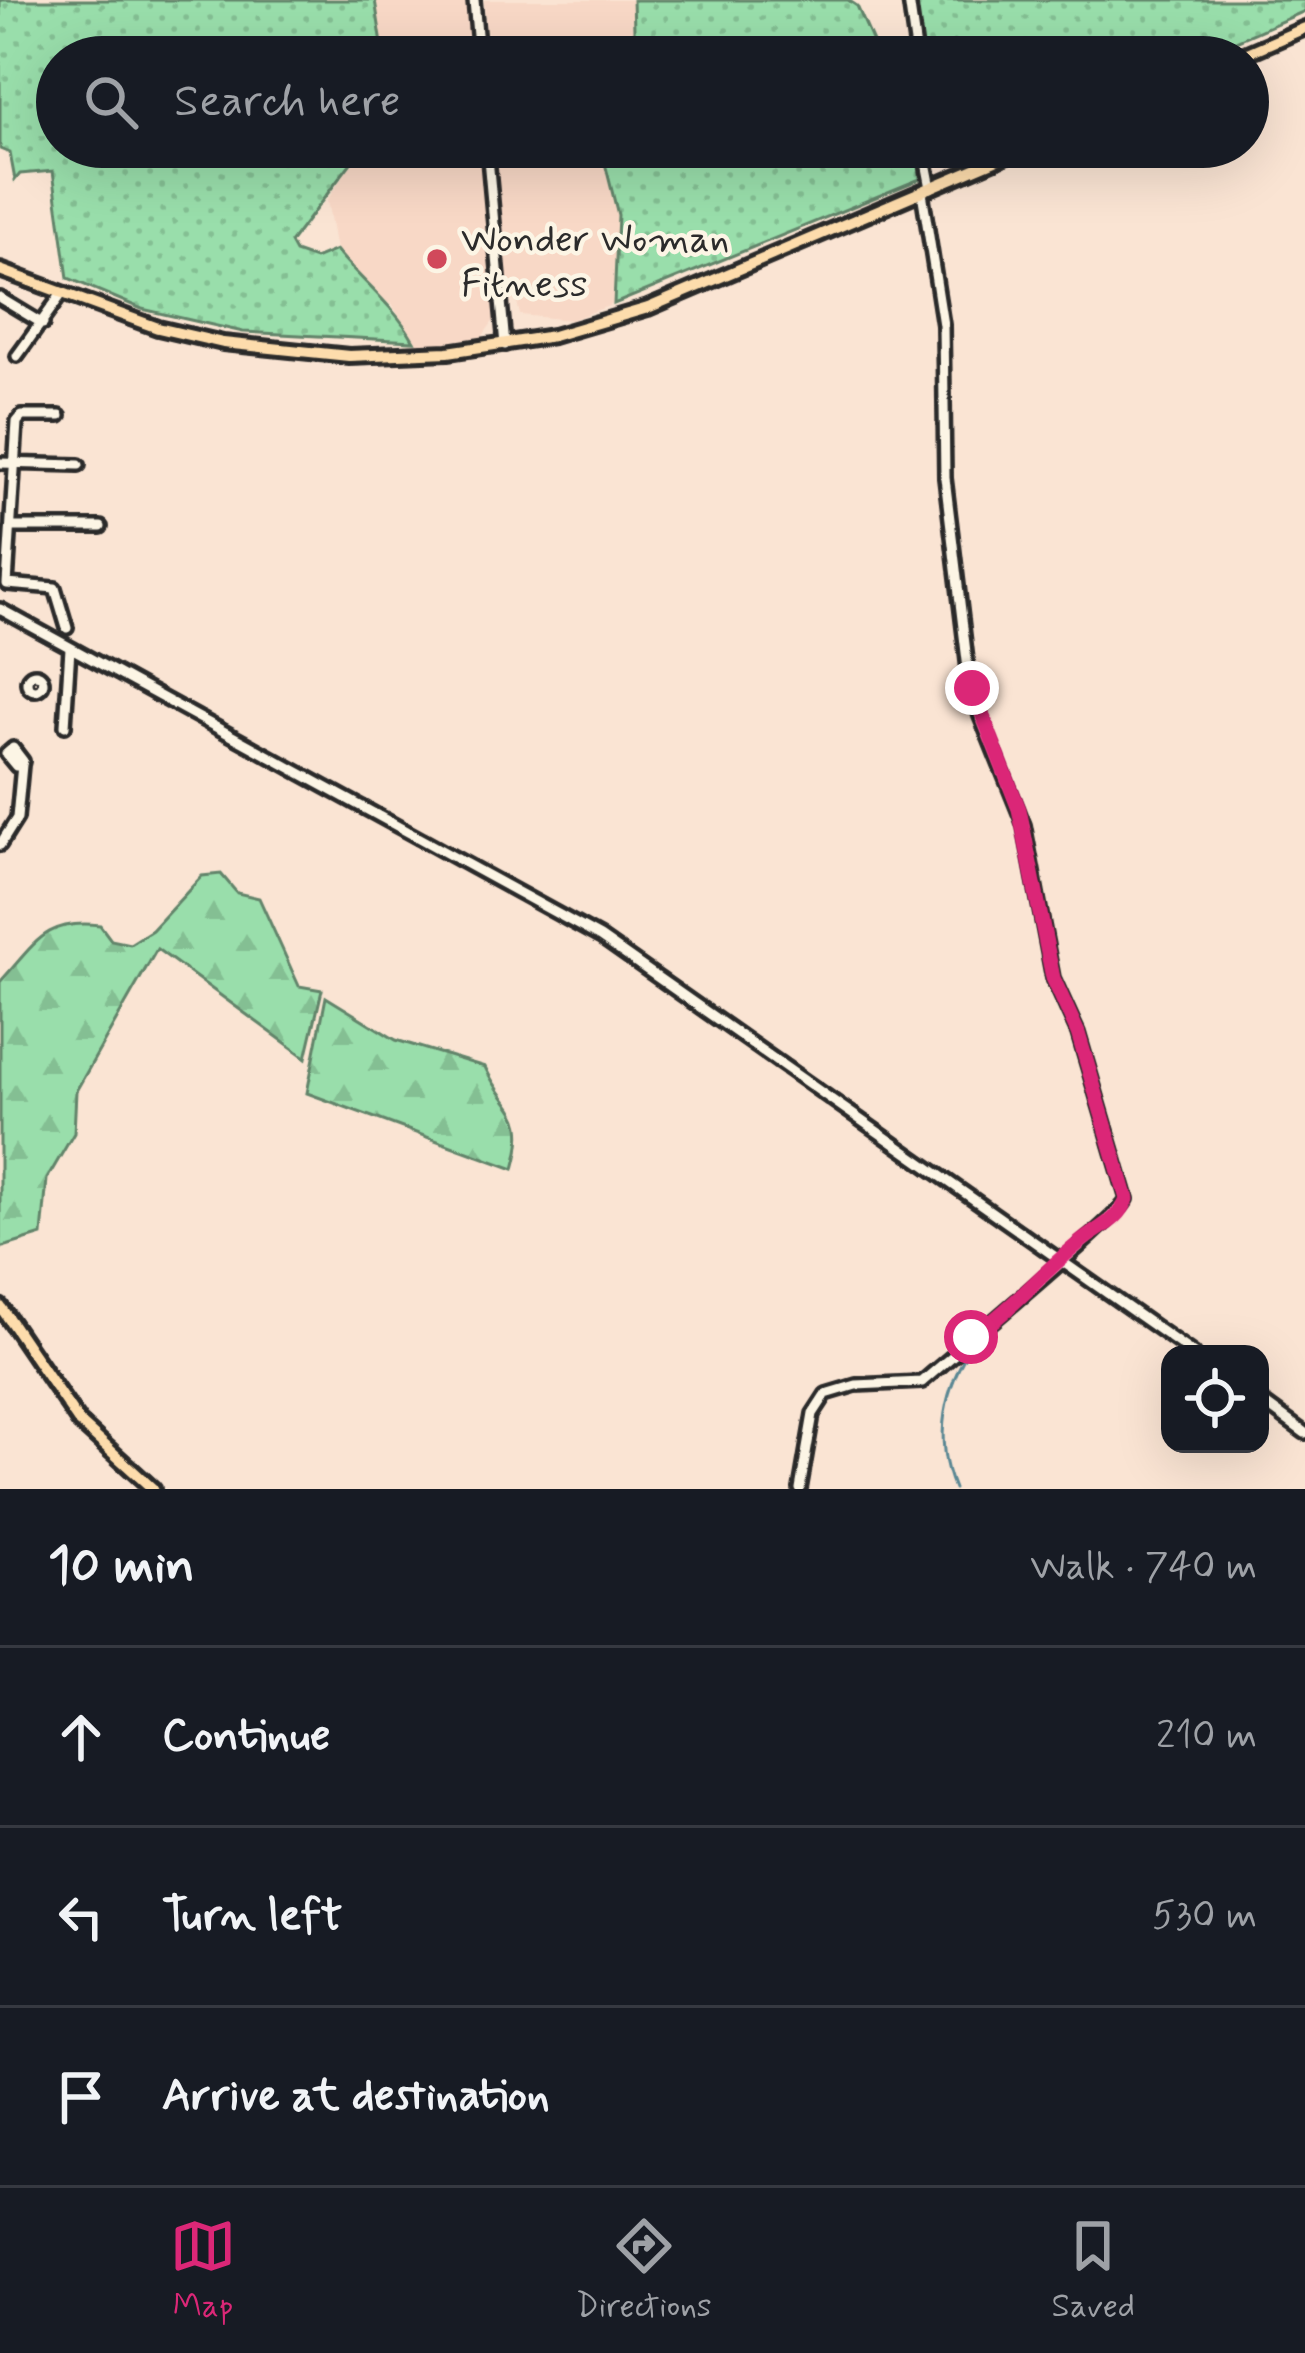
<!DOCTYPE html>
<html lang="en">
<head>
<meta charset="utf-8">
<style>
	:root { --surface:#171b24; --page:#20242c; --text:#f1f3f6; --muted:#9ea1a6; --line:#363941; --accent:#db2777 }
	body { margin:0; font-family:Mynerve,sans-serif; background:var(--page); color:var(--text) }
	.controls { position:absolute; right:36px; bottom:36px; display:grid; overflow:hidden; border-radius:24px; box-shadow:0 12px 48px #0002 }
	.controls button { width:108px; height:108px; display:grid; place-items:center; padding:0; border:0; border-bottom:3px solid var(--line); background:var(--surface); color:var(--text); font:60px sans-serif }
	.stop { position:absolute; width:36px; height:36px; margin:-27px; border:9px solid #db2777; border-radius:50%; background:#fff }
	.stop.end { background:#db2777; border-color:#fff; box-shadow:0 3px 12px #0008 }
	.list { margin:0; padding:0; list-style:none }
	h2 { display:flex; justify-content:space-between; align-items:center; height:156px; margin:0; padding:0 48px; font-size:51px }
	h2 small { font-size:39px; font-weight:400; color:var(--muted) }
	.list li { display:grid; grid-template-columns:78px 1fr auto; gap:36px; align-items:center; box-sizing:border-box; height:180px; padding:0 48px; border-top:3px solid var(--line) }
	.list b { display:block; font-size:45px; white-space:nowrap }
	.list em { font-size:39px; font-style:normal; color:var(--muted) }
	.icon { flex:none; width:66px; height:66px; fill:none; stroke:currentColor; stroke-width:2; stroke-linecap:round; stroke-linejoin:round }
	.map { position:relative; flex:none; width:1305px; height:1489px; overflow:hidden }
	.search { position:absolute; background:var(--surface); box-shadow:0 12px 48px #0002; left:36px; right:36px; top:36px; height:132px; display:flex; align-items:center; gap:30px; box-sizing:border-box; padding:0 42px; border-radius:66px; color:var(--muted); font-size:45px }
	.sheet { height:696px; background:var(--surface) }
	nav { display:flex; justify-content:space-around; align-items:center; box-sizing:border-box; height:168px; border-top:3px solid var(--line); background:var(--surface); font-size:33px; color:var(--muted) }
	nav a { display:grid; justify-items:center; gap:6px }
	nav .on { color:var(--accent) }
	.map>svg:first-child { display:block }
	.built { fill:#f8d8c6 }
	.grass { fill:url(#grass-dots); stroke:#62846b; stroke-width:3 }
	.forest { fill:url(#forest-firs); stroke:#62846b; stroke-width:3 }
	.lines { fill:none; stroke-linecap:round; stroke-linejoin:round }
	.stream { stroke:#5a8793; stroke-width:3 }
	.minor-casing { stroke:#2b2b2b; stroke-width:18 }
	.major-casing { stroke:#2b2b2b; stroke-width:20 }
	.minor { stroke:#fcf5e5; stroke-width:9 }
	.major { stroke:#fddcac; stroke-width:10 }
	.route { stroke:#db2777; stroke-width:15 }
	.poi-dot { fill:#d1495b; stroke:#fcf5e5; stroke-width:4.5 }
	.labels { text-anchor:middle; stroke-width:9; stroke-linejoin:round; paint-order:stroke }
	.poi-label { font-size:39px; fill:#2b2b2b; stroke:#fcf5e5; text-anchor:start }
</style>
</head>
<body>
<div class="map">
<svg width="1305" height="1489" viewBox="0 0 1305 1489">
	<defs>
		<pattern id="grass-dots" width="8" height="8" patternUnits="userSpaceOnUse" patternTransform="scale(3)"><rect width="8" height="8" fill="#99deab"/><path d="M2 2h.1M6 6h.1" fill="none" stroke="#84bf93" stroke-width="1.8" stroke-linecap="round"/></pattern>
		<pattern id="forest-firs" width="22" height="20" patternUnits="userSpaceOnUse" patternTransform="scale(3)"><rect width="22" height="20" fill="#99deab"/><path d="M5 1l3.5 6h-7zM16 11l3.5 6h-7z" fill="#84bf93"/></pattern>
	</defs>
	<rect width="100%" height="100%" fill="#fae4d3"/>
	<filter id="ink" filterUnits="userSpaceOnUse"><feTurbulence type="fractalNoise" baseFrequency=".00833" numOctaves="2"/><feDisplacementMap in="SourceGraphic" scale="24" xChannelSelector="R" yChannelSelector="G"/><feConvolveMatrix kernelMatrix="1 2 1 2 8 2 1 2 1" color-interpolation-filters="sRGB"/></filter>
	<g filter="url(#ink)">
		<path class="built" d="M 375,0 L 468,0 L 473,57 L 384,57 Z
			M 484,0 L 633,0 L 635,57 L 488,57 Z
			M 363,147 L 480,147 L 494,320 L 482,337 L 417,346 L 393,306 L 371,292 L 336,250 L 327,200 Z
			M 494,147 L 601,147 L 618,215 L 614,304 L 571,320 L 520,315 L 517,302 L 508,294 Z"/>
		<path class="grass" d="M 0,0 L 375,0 L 384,57 L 57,57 L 57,147 L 363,147 L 290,243 L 295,252 L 315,259 L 336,250 C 362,282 394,305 414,341 L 243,332 L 142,309 L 68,278 L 53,171 L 20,174 L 15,180 L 10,153 L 0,149 Z
			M 633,0 L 848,0 L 857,6 L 876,49 L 908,51 L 909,57 L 635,57 Z
			M 913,0 L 1305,0 L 1305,11 L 1199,57 L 922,57 Z
			M 601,147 L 918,147 L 920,179 L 614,304 L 618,215 Z"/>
		<path class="forest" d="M 221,874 L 237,893 L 259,898 L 299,986 L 322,990 L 306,1058 L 157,949 L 76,1091 L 74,1133 L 47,1179 L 42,1235 L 0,1248 L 0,982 C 35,944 45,918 100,925 L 111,940 L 130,944 L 152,930 L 202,876 Z
			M 326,997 L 396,1040 L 485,1067 C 507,1114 531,1108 514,1169 L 307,1093 Z"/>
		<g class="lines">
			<path class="stream" d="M 954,1489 C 933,1439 944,1386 974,1342"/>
			<g class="minor-casing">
				<path id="minor" d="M 474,0 L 479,57
					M 909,0 L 917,57
					M 487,147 L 505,345
					M 923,147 L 931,188
					M 0,298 L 43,324
					M 17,356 L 61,295
					M 60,416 L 22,416 L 17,422 L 7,584 L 55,588 L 67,628
					M 0,463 L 79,465
					M 11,527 L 101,527
					M 0,609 L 600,937 L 1194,1354
					M27 682a8 8 0 1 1 16 0a8 8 0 1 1-16 0Z
					M 65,726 L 70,648
					M 13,748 L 23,761 L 22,765 L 16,766 L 6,754 Z
					M 0,845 L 17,818 L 22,765
					M 1260,1400 L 1305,1433
					M 800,1489 L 813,1414 L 826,1394 L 856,1385 L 922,1382 C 947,1360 1123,1213 1127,1199 L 1078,1033 L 1053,978 L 1024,825 L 980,716 L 968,669 L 945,478 L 943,325 L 922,192"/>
			</g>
			<g class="major-casing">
				<path id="major" d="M 1238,57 L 1305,28
					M 0,270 L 158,328 L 223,343 L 349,356 L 448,352 L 553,336 L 648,308 L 1026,147
					M 0,1306 L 79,1422 L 153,1489"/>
			</g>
			<use href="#minor" class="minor"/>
			<use href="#major" class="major"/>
		</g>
	</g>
	<g class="lines" filter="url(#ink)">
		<path class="route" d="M 971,1337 C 1014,1309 1045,1268 1087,1237 C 1102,1226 1121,1218 1127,1199 L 1078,1033 L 1053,978 L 1019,809 L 972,688"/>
	</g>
	<circle class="poi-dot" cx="437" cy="259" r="12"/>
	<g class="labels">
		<g class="poi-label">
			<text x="461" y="251">Wonder Woman<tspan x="461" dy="45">Fitness</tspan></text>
		</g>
	</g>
</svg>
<div class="controls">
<button><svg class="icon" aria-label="locate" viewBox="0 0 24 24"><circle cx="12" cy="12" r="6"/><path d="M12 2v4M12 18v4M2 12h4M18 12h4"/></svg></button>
</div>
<div class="stop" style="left:971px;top:1337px"></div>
<div class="stop end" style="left:972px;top:688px"></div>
<div class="search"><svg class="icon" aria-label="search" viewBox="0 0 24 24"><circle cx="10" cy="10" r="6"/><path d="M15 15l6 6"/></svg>Search here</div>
</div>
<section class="sheet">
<h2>10 min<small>Walk · 740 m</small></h2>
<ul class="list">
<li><svg class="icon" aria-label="ahead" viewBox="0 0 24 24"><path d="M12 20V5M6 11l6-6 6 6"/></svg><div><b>Continue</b></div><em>210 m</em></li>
<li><svg class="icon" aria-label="left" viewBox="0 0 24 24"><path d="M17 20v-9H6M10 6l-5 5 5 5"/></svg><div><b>Turn left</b></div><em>530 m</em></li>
<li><svg class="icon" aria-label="arrive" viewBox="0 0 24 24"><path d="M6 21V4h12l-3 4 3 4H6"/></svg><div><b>Arrive at destination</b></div></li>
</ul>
</section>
<nav>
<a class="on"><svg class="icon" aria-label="map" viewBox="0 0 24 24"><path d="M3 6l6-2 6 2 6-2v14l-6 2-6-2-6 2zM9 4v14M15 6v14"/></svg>Map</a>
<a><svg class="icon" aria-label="directions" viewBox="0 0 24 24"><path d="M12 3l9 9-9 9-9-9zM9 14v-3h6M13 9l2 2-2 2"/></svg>Directions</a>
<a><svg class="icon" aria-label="saved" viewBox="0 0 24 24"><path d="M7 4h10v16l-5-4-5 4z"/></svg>Saved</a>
</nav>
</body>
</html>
